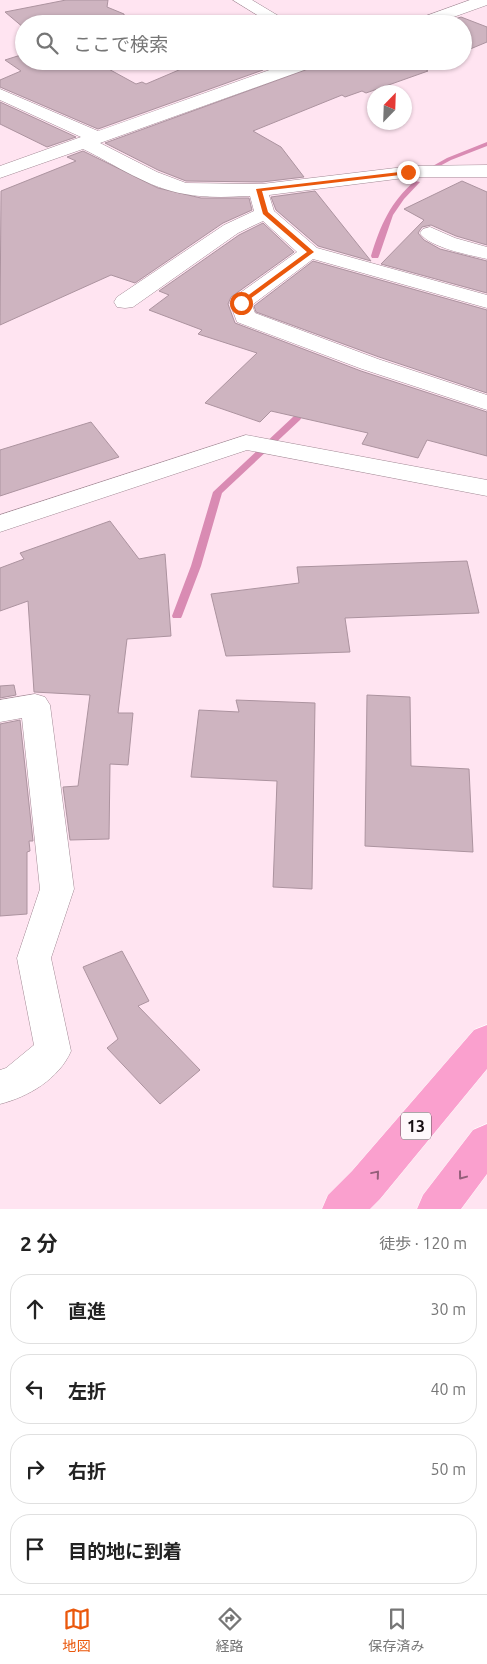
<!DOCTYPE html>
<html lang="ja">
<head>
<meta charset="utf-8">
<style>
	:root { --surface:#fff; --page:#f2f2f2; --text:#222; --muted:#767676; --line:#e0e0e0; --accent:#ea580c }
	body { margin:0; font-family:Ubuntu,"Noto Sans JP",sans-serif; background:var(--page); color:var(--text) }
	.compass { position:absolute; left:367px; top:85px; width:45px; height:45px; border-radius:50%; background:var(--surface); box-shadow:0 1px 4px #0004; rotate:23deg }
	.stop { position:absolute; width:15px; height:15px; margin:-11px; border:4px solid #ea580c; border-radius:50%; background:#fff }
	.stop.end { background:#ea580c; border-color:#fff; box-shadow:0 1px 5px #0008 }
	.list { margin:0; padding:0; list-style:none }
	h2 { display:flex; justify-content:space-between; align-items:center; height:65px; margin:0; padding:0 20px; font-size:21px }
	h2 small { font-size:16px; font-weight:400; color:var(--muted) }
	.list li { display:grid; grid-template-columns:32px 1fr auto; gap:15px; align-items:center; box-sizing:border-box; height:70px; margin:0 10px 10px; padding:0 10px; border:1px solid var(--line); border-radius:20px }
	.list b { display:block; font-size:19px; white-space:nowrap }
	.list em { font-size:16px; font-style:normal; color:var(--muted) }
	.icon { flex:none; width:28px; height:28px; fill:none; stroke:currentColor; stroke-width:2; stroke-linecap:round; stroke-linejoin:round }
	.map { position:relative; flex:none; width:487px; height:1209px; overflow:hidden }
	.search { position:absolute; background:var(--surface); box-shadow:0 1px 4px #0004; left:15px; right:15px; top:15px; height:55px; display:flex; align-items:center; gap:12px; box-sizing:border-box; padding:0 18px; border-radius:28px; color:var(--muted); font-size:19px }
	.sheet { height:385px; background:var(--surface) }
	nav { display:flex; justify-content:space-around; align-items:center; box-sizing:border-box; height:70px; border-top:1px solid var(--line); background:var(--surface); font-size:14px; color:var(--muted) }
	nav a { display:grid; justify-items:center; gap:2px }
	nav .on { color:var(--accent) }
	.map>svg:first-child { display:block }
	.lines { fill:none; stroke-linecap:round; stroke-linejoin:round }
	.stream { fill:#d98bb3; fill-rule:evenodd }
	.building { fill:#ceb4c0; stroke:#ac939f }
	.minor-casing { stroke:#a28a95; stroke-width:1 }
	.highway-casing { stroke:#fff; stroke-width:1 }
	.minor { fill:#fff; fill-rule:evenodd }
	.highway { fill:#faa0ce; fill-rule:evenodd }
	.oneway { stroke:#945f7a }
	.route { fill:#ea580c }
	.labels { text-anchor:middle; stroke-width:5; stroke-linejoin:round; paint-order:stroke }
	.shield { fill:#fef8fb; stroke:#5d5559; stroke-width:1 }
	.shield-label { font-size:16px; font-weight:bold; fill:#180f13 }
</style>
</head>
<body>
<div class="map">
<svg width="487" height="1209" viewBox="0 0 487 1209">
	<rect width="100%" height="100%" fill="#ffe4f1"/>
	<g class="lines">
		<path class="stream" d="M 487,142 L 487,146 L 451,160 L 436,168 L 431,167 L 447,158 Z
			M 415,181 L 420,182 L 404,199 L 393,215 L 379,256 L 378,258 L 372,258 L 371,256 C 380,226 391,201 415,181 Z
			M 305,403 L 309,406 L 300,420 L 222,493 L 201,566 L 182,616 L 181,618 L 173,618 L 172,616 L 191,566 L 213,492 L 294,416 L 302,404 Z"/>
	</g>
	<path class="building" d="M 66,0 L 108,0 L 107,7 L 124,14 L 125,24 L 24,24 L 24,28 L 5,12 Z
		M 461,17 L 487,27 L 487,42 L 463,52 L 463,24 L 440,24 Z
		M 24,54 L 24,61 L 94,61 L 136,84 L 142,82 L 146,84 L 200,61 L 241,61 L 263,70 L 98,129 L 0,87 L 0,80 L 21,71 L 5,60 Z
		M 330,61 L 439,61 L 423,68 L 428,71 L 366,93 L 362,91 L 345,97 L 342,95 L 253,131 L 281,147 L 304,177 L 262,182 L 186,181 L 158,170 L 105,143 Z
		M 0,102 L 76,137 L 47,147 L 0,124 Z
		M 83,151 L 158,188 L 201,198 L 249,198 L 252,210 L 223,223 L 135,283 L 111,275 L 0,325 L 1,191 L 76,161 L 67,157 Z
		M 462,181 L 487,192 L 487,245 L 456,236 L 431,225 L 422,227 L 418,233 L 424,240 L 440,249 L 487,261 L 487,293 L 381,264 L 424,220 L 404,209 Z
		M 315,191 L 371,261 L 318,246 L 276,210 L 271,197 Z
		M 263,223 L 294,252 L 231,297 L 228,304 L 235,323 L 361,371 L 487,412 L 487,456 L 427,440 L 418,458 L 362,444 L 368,433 L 271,411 L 260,422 L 205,403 L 257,353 L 198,334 L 202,330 L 149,310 L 169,295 L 159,291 L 239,235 Z
		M 313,261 L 487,310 L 487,393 L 379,357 L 256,312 L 254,306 Z
		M 91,422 L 119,457 L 0,496 L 0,450 Z
		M 110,521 L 139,559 L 165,554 L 171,636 L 127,639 L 118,713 L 133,713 L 128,765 L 110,764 L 109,839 L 70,840 L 63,787 L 78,786 L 90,695 L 34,692 L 28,601 L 0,611 L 0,568 L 24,559 L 20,553 Z
		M 467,561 L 479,613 L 345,618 L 350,652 L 226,656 L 211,594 L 299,583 L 297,567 Z
		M 14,685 L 16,695 L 0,698 L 0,686 Z
		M 367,695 L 410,697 L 411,766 L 469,769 L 473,852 L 365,846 Z
		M 236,700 L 315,703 L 312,889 L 273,887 L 277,781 L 191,777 L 199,710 L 239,712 Z
		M 20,720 L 33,841 L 29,841 L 30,851 L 27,852 L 27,914 L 0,916 L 0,724 Z
		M 122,951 L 149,1001 L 138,1006 L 200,1070 L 160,1104 L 107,1048 L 118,1039 L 83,967 Z"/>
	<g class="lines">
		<g class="minor-casing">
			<path id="minor" d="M 233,0 L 252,0 L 292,24 L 272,24 Z
				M 470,0 L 487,0 L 487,5 L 434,24 L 410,24 L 412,21 Z
				M 295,61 L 320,61 L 318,65 L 100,143 L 157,172 L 186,183 L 262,184 L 412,166 L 487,165 L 487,177 L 412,177 L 269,195 L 274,211 L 317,248 L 487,295 L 487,308 L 313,259 L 252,305 L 255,313 L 378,359 L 487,395 L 487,410 L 362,369 L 237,322 L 230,303 L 233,298 L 297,252 L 263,221 L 238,233 L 133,307 L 125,308 L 117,307 L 114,302 L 117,297 L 224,225 L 254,211 L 250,196 C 229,197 206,198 185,194 C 148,188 116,165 83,149 L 0,178 L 0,166 L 81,137 L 0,100 L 0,89 L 98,131 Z
				M 430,227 L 455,238 L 487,247 L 487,259 C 470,255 430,248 420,233 L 423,229 Z
				M 246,435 L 487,480 L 487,496 L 247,450 L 0,532 L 0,515 Z
				M 35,694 L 45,697 L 50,705 L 74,889 L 51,958 L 71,1051 C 59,1079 28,1097 0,1104 L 0,1070 L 6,1068 L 34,1045 L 17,958 L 40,889 L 22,718 L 0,722 L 0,700 Z"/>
		</g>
		<g class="highway-casing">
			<path id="highway" d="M 487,1025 L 487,1069 L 380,1199 L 370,1209 L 322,1209 L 328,1195 L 352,1171 L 474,1030 Z
				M 487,1124 L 487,1174 L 461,1209 L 417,1209 L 423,1195 L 473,1130 Z"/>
		</g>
		<use href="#minor" class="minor"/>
		<use href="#highway" class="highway"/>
	</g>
	<defs><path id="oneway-chevron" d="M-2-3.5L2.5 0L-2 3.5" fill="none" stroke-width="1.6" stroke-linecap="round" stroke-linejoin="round" transform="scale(1.25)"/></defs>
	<g class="oneway">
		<use href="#oneway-chevron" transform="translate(376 1174) rotate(-50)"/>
		<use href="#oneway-chevron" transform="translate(462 1176) rotate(127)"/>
	</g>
	<path class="route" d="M 408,171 L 409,174 L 262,191 L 268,212 L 314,252 L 243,304 L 239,304 L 239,302 L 307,252 L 263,214 L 256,189 Z"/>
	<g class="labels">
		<rect class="shield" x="401" y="1112.5" width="30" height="27" rx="4"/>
		<g class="shield-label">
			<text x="416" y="1132">13</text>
		</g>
	</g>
</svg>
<svg class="compass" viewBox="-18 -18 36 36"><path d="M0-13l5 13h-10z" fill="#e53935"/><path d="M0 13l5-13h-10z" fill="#767676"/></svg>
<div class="stop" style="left:241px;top:303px"></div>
<div class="stop end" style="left:408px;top:172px"></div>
<div class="search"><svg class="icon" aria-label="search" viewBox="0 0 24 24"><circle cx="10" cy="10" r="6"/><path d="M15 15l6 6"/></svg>ここで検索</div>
</div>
<section class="sheet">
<h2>2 分<small>徒歩 · 120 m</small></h2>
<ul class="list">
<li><svg class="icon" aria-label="ahead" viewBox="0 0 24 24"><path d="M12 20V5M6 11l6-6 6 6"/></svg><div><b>直進</b></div><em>30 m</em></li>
<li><svg class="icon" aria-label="left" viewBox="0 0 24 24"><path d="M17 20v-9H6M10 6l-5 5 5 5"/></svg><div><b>左折</b></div><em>40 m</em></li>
<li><svg class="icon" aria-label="right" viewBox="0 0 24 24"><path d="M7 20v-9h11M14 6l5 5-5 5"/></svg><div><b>右折</b></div><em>50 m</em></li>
<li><svg class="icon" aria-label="arrive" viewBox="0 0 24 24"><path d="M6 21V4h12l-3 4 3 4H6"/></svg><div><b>目的地に到着</b></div></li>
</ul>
</section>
<nav>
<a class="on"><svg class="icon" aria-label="map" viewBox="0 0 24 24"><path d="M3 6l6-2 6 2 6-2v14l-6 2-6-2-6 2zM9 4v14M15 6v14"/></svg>地図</a>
<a><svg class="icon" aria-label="directions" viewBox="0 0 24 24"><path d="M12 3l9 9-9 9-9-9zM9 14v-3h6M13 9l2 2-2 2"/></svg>経路</a>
<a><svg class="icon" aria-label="saved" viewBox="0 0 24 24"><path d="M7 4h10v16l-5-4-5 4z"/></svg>保存済み</a>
</nav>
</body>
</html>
